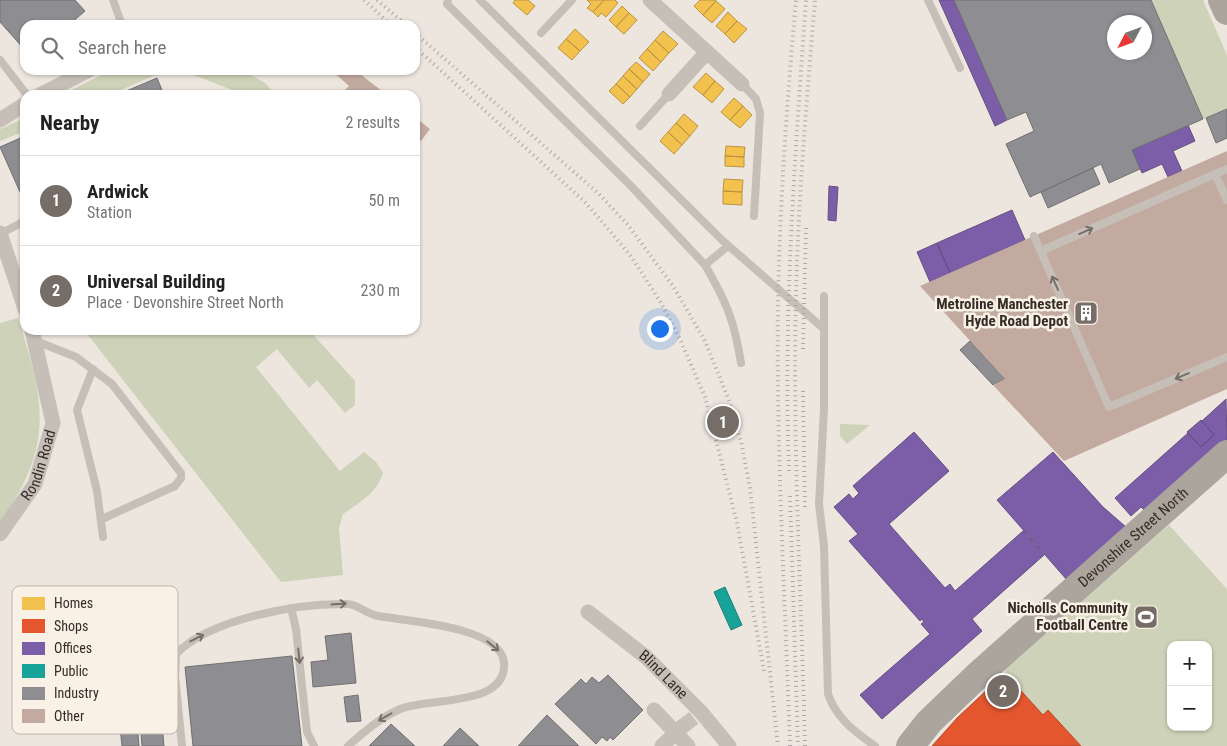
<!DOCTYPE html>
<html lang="en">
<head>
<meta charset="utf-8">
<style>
	:root { --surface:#fff; --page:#f6f6f6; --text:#222; --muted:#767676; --line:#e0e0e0; --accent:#766d67 }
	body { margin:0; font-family:"Roboto Condensed",sans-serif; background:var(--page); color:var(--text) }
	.controls { position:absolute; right:15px; bottom:15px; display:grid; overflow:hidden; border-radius:10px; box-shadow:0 1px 4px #0004 }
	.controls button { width:45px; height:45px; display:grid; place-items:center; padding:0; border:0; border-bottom:1px solid var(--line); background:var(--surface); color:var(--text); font:25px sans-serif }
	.compass { position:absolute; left:1107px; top:15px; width:45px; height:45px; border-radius:50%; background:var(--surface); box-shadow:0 1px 4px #0004; rotate:229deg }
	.you { position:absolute; left:659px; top:328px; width:18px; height:18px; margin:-12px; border:4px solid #fff; border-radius:50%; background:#1a73e8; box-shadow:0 0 0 8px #1a73e833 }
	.badge { display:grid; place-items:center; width:32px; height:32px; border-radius:50%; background:var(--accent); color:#fff; font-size:16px; font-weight:700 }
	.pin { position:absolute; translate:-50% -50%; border:2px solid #fff; box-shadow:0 1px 5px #0006 }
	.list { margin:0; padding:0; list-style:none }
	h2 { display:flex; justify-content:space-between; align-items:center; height:65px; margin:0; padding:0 20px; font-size:21px }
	h2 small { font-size:16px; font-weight:400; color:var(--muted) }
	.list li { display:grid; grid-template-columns:32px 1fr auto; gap:15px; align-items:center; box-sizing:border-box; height:90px; padding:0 20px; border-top:1px solid var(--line) }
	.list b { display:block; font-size:19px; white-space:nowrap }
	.list p { margin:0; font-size:16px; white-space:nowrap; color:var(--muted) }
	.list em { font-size:16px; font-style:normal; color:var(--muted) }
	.icon { flex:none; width:28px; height:28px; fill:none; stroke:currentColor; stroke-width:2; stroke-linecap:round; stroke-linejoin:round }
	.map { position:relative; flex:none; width:1227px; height:746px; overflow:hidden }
	.search { position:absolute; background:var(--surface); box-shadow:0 1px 4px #0004; left:20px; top:20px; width:400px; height:55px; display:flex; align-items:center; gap:12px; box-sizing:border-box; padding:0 18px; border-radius:15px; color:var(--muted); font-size:19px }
	.panel { position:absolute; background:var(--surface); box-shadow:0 1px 4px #0004; left:20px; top:90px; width:400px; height:245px; border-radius:15px }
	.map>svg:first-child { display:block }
	.green { fill:#cdd2b8; fill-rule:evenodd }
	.homes { fill:#f2c14e; stroke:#ba9442 }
	.shops { fill:#e4572e; stroke:#b04a2c }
	.offices { fill:#7b5ea7; stroke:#664f81 }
	.public { fill:#17a398; stroke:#207f76 }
	.industry { fill:#8d8d92; stroke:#737072; fill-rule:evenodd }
	.building { fill:#c2aaa0 }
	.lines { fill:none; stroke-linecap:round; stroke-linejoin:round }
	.street-tunnel { stroke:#c8c1ba; stroke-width:15; stroke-dasharray:15 8; stroke-linecap:butt }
	.lane { stroke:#c6bfb8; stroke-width:8 }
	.street { stroke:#c6bfb8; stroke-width:15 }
	.highway { stroke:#aca59e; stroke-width:28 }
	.rail { stroke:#ada7a3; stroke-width:4; stroke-dasharray:1 4; stroke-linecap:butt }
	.oneway { stroke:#776e68 }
	.labels { text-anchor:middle; stroke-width:5; stroke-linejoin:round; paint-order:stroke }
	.poi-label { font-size:15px; font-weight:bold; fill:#362c27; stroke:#faf1e6; text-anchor:end }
	.street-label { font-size:15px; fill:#362c27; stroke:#faf1e6 }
	.key { fill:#faf1e6; stroke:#bfb6ad; stroke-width:1 }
	.key-label { font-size:14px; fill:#362c27 }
</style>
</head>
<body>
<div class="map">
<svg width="1227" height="746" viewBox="0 0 1227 746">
	<rect width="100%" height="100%" fill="#ede6df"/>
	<path class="green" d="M 1151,0 L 1203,0 L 1227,55 L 1227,109 L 1203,119 Z
		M 111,70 L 167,70 L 109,95 L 62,95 Z
		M 181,70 L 242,70 L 265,83 L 276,95 L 245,95 Z
		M 25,118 L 25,131 L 0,141 L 0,129 Z
		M 18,318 C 37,379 54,428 21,488 C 14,500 9,512 0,521 L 0,323 Z
		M 84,330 L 309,330 L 355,381 L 355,405 L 345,413 L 317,380 L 309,388 L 277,349 L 256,367 L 340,471 L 364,452 L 376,462 L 383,473 C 376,494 360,502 343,514 L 339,528 L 343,575 L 281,582 Z
		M 840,424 L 870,425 L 847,444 L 840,436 Z
		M 1169,525 L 1227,589 L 1227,746 L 1081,746 L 1048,710 L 1043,715 L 1004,670 ZM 1171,645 L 1208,645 L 1208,727 L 1171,727 Z"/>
	<path class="homes" d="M 515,0 L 528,0 L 535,6 L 527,15 L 513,3 Z
		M 587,0 L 604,0 L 593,12 L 587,8 L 591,4 Z
		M 604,0 L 615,0 L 618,3 L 606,17 L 601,13 L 598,17 L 593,12 Z
		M 700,0 L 715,0 L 716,1 L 703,15 L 694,6 Z
		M 716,1 L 725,9 L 712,23 L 703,15 Z
		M 622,6 L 629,13 L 616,27 L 609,20 Z
		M 728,12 L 737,21 L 725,34 L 716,26 Z
		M 629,13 L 637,20 L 624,34 L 616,27 Z
		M 737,21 L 747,29 L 734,43 L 725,34 Z
		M 575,29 L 589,42 L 580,51 L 566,39 Z
		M 663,31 L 678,44 L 669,53 L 655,40 Z
		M 566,39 L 580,51 L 572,60 L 558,48 Z
		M 655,40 L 669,53 L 661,62 L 647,49 Z
		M 647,49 L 661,62 L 653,71 L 639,58 Z
		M 636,62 L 650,74 L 643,82 L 629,69 Z
		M 629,69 L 643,82 L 637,89 L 623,76 Z
		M 706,73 L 715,81 L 703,95 L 693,87 Z
		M 623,76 L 637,89 L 630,97 L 616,84 Z
		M 715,81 L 724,89 L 712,103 L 703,95 Z
		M 616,84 L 630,97 L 623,104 L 609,91 Z
		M 734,98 L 743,106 L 730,120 L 721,112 Z
		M 743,106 L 752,115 L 740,128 L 730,120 Z
		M 684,114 L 698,126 L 690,136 L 676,123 Z
		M 676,123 L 690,136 L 682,145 L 668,132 Z
		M 668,132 L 682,145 L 674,154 L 660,141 Z
		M 726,146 L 745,147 L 744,157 L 725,156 Z
		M 725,156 L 744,157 L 744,167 L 725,166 Z
		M 724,179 L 743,180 L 742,192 L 723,191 Z
		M 723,191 L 742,192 L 742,205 L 723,204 Z"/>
	<path class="shops" d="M 1005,673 L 1043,715 L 1048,710 L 1081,746 L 932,746 L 957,718 Z"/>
	<path class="offices" d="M 939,0 L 954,0 L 1007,120 L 995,126 Z
		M 1188,125 L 1195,141 L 1173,151 L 1182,171 L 1168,177 L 1162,164 L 1142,173 L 1132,150 Z
		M 829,186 L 838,187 L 836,221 L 828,220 Z
		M 1012,210 L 1025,240 L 950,273 L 937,243 Z
		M 937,243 L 950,273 L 930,282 L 917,252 Z
		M 1226,399 L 1227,440 L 1145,511 L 1141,507 L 1131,516 L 1115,498 L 1188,433 L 1201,447 L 1214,435 L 1202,421 Z
		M 1201,420 L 1214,435 L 1201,447 L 1187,432 Z
		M 914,432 L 949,471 L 889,524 L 945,588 L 950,584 L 955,591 L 1023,531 L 1044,555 L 972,619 L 982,631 L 882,719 L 860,695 L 930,634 L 921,624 L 924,622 L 922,619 L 920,621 L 849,541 L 858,534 L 834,507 L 849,494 L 853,499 L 859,493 L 853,486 Z
		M 1053,452 L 1103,507 L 1126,527 L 1067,580 L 997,500 Z"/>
	<path class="public" d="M 725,587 L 742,625 L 731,630 L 714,592 Z"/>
	<path class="industry" d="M 0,0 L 75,0 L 85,11 L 70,24 L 72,25 L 25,25 L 25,50 L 0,22 Z
		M 954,0 L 1151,0 L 1203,119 L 1132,150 L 1140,169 L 1109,183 L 1101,164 L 1030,197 L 1006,144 L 1034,131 L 1026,112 L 1007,120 ZM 1114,22 L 1144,22 L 1144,52 L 1114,52 Z
		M 157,78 L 164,95 L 117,95 Z
		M 1227,109 L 1227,138 L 1216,143 L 1206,118 Z
		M 25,136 L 25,190 L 20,192 L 0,147 Z
		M 1093,168 L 1100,184 L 1048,208 L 1041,192 Z
		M 970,341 L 1005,379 L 993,385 L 960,350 Z
		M 351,633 L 356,683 L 313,687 L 311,662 L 328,660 L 325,636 Z
		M 292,656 L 302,746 L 193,746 L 185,667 Z
		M 608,675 L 643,710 L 613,740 L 610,737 L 607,741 L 602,737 L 596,744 L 555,704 L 581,679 L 586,684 L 592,677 L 599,683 Z
		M 133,676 L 137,716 L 140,716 L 137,682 L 158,680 L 164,746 L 142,746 L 140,720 L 137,720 L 139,746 L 122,746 L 115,678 Z
		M 358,695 L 361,721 L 347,722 L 344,697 Z
		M 547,715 L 579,746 L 518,746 Z
		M 391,724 L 415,746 L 369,746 Z
		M 460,728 L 479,746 L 443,746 Z"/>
	<path class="building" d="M 331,70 L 355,70 L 387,95 L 340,95 L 349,86 Z
		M 415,117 L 430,129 L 421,141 L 415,136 Z
		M 1227,151 L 1227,389 L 1064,461 L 993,385 L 1005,379 L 920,286 Z"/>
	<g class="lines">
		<path class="street-tunnel" d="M 682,727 L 695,717"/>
		<path class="lane" d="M 113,0 L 122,25
			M 448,0 L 447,4 L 631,186 L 705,265 L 728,246
			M 480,0 L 723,241 L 823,328
			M 928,0 L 960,68
			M 541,33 L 572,0
			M 0,60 L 27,95
			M 742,84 L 756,99 L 760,113 L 754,216
			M 640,126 L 669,94
			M 1215,174 L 1227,169
			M 0,234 L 25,221
			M 1034,236 L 1109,407 L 1227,357
			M 1041,251 L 1215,174 L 1227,200
			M 705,265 C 727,303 734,320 741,363
			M 824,296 L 824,409 L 819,504 L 824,546 L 828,694 C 836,718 855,732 875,746
			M 36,341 L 76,357 L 112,384 L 181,473 L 181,478 L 175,486 L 102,519
			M 93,369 L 77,410 L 97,491 L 103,537
			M 291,608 L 296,629 L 307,732 L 314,746
			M 182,746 L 175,676 L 176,654 C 210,619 298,603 347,604 C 357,604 367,614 378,616 C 405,621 500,626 504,662 C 508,708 427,697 400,709 C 380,718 365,731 348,746"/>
		<g class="street">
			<path d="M 650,0 L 742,84"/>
			<path d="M 669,94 L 707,52"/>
			<path d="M 40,95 L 89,70"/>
			<path d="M 0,120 L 25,104"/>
			<path d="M 0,233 L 25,309"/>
			<path id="s1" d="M 0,534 L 35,484 L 53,423 L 32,330"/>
			<path id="s2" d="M 588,612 L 646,657 L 701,712 L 729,746"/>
			<path d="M 654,710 L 688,746"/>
			<path d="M 662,746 L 682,727"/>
		</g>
		<g class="highway">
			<path d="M 1222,0 L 1227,11"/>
			<path id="s3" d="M 910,746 L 929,722 L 977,676 L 1227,454"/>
		</g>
		<path class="rail" d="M 364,0 L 391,25
			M 377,0 L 406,25
			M 415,33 L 598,193 L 628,225 L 673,286 L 705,341 L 728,398 L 741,441 L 750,488 L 778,746
			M 415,47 L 586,203 L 630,255 L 660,301 L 680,339 L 705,397 L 737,523 L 764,671
			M 803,349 L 806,226
			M 803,391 L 805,511
			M 789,471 C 783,314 795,157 806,0
			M 790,496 L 798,746
			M 790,746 C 785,598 776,449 778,301 C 780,201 787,100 796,0
			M 805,746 C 801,585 791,424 797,263 C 800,176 808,87 815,0"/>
	</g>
	<defs><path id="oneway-shaft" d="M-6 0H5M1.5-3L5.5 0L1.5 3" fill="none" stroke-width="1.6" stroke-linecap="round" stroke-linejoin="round" transform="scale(1.25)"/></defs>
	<g class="oneway">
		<use href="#oneway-shaft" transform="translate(1086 231) rotate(-24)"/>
		<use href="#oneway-shaft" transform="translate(1055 283) rotate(-114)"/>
		<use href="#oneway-shaft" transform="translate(1182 376) rotate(157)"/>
		<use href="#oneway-shaft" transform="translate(339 604) rotate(-4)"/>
		<use href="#oneway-shaft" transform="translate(197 638) rotate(-27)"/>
		<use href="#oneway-shaft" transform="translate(493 646) rotate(39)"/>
		<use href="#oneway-shaft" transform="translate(299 656) rotate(84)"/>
		<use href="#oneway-shaft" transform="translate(385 717) rotate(150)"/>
	</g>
	<defs>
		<g id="building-square" transform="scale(1.25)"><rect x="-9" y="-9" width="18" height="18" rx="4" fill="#766d67" stroke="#faf1e6"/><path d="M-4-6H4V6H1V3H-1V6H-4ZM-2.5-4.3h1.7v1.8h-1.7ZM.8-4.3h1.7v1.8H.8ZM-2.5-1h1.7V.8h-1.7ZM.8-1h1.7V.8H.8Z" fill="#fff"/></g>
		<g id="stadium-square" transform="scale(1.25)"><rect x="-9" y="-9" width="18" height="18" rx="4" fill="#766d67" stroke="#faf1e6"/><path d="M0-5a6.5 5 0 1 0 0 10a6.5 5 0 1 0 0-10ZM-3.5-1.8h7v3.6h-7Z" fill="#fff"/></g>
	</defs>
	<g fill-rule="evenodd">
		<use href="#building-square" x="1086" y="313"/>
		<use href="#stadium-square" x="1146" y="617"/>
	</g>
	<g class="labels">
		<g class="poi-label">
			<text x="1068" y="309">Metroline Manchester<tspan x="1068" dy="17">Hyde Road Depot</tspan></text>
			<text x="1128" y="613">Nicholls Community<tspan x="1128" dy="17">Football Centre</tspan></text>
		</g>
		<g class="street-label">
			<text dy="5" stroke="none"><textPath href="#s1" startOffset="80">Rondin Road</textPath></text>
			<text dy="5" stroke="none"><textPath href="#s3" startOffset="306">Devonshire Street North</textPath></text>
			<text dy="5" stroke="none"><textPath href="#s2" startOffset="98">Blind Lane</textPath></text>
		</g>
	</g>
	<rect x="12" y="586" width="166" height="148" rx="8" class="key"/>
	<rect x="22" y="597" width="23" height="13" fill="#f2c14e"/>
	<rect x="22" y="619" width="23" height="14" fill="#e4572e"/>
	<rect x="22" y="642" width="23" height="13" fill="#7b5ea7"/>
	<rect x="22" y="664" width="23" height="14" fill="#17a398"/>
	<rect x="22" y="687" width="23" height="13" fill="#8d8d92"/>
	<rect x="22" y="709" width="23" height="14" fill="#c2aaa0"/>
	<g class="key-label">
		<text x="54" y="608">Homes</text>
		<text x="54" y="631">Shops</text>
		<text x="54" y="653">Offices</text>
		<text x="54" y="676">Public</text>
		<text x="54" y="698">Industry</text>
		<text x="54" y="721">Other</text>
	</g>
</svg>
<div class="controls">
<button>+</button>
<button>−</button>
</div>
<svg class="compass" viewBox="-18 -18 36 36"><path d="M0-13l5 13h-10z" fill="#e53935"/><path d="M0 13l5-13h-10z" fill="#767676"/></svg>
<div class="you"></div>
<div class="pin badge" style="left:723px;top:422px">1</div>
<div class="pin badge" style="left:1003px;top:691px">2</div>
<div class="search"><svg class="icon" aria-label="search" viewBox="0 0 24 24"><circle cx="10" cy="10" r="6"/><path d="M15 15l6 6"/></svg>Search here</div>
<section class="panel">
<h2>Nearby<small>2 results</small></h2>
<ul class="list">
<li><span class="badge">1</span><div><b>Ardwick</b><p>Station</p></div><em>50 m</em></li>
<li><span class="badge">2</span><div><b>Universal Building</b><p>Place · Devonshire Street North</p></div><em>230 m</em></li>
</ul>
</section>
</div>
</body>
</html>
